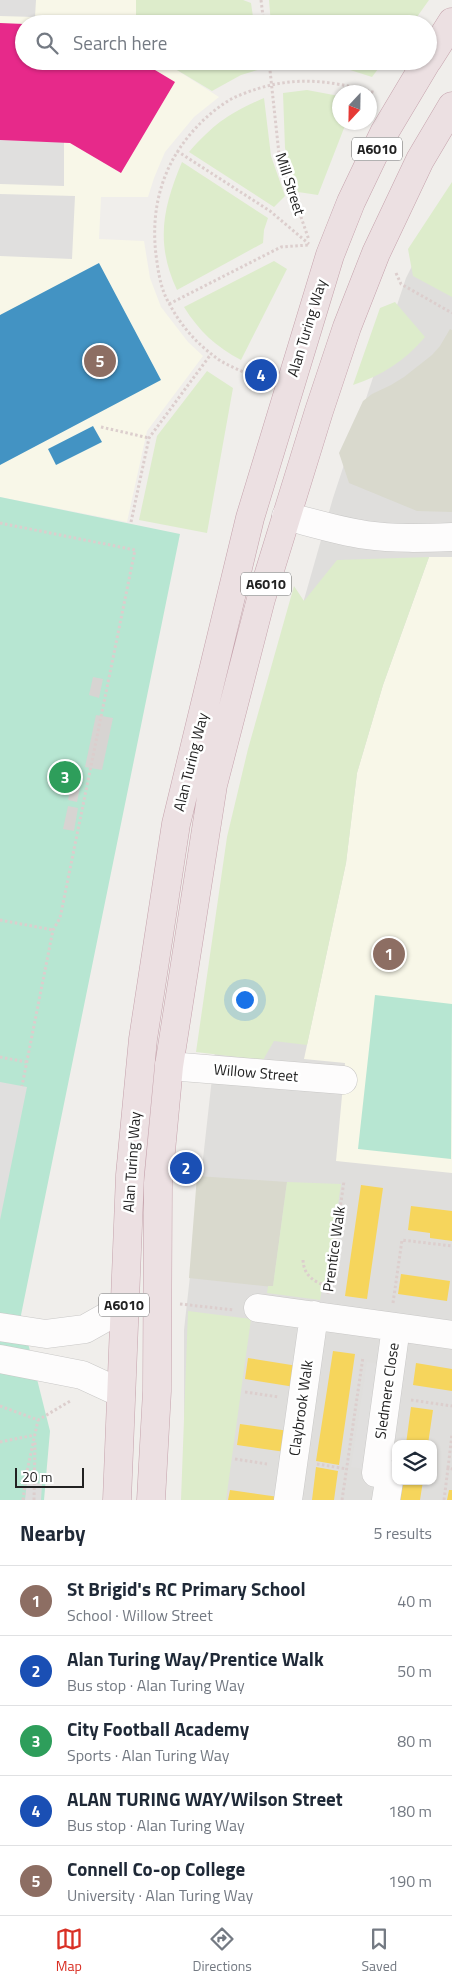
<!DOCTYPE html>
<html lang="en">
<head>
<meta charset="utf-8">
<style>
	:root { --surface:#fff; --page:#f6f6f7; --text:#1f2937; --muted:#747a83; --line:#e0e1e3; --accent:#d93025 }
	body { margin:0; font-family:"Titillium Web",sans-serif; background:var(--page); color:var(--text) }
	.controls { position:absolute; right:15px; bottom:15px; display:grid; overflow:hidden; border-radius:10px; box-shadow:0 1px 4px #0004 }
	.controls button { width:45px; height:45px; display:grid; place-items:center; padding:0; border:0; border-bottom:1px solid var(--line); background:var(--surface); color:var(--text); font:25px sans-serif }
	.compass { position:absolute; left:332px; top:85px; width:45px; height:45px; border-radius:50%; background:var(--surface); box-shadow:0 1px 4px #0004; rotate:202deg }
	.scale { position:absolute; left:15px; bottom:12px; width:69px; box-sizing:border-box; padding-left:5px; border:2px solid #222; border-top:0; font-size:14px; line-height:18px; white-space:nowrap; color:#222; -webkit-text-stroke:4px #fff; paint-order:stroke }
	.you { position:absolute; left:244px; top:999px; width:18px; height:18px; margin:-12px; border:4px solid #fff; border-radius:50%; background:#1a73e8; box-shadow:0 0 0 8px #1a73e833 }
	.badge { display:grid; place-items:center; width:32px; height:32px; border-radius:50%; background:var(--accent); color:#fff; font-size:16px; font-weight:700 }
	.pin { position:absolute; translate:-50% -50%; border:2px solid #fff; box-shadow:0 1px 5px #0006 }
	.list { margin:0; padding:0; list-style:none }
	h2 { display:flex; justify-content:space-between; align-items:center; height:65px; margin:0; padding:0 20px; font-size:21px }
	h2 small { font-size:16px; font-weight:400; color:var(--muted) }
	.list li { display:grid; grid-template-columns:32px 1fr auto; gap:15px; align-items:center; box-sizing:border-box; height:70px; padding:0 20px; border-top:1px solid var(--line) }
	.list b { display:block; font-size:19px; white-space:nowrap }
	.list p { margin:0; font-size:16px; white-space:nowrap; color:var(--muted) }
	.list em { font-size:16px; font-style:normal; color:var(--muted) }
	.icon { flex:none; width:28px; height:28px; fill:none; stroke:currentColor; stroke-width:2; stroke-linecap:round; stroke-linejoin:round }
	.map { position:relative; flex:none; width:452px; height:1500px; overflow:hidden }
	.search { position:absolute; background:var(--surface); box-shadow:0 1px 4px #0004; left:15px; right:15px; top:15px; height:55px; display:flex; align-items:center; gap:12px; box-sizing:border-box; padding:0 18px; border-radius:28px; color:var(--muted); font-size:19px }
	.sheet { height:415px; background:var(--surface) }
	nav { display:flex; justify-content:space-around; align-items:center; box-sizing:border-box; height:70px; border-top:1px solid var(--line); background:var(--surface); font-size:14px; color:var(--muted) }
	nav a { display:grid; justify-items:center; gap:2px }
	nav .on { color:var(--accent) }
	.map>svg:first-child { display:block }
	.residential { fill:#dfdedc; fill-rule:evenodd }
	.education { fill:#f8f7e8 }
	.construction { fill:#d9d9cd }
	.grass { fill:#ddeccb }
	.pitch { fill:#b7e6d2 }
	.parking { fill:#e0dfde }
	.pier { fill:#dedddd }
	.homes { fill:#f6d55c }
	.schools { fill:#4393c3 }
	.health { fill:#e7298a }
	.building { fill:#d7d4d2 }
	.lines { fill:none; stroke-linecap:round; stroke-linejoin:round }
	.minor-casing { stroke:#c9c8c7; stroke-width:29 }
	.highway-casing { stroke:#c5a2ac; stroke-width:29 }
	.path { stroke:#dccecd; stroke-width:3; stroke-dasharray:2.5 2.5; stroke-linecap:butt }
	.minor { stroke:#fdfcfc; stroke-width:28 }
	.highway { stroke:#ece0e2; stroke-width:28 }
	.labels { text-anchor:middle; stroke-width:5; stroke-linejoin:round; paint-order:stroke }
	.shield { fill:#fff; stroke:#646464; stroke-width:1 }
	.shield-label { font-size:14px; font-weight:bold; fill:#222 }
	.street-label { font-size:15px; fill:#222; stroke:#fff }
</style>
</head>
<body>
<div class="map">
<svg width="452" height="1500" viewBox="0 0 452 1500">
	<rect width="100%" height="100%" fill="#f0eeeb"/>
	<path class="residential" d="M 452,186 L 452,1500 L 184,1500 L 184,1330 L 215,1051 L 252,782 L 333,498 L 406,278 ZM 396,1444 L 433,1444 L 433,1481 L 396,1481 Z"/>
	<path class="education" d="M 0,0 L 136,0 L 136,24 L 24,24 L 24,61 L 175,61 L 172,67 L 219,97 L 194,117 L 165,152 L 154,178 L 148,197 L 101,197 L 99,239 L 144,241 L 150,278 L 161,307 L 188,342 L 203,356 L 147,431 L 127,522 L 0,497 Z
		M 429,557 L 452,557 L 452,1173 L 336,1161 L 345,1063 L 304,1059 L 346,863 L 357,773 L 383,685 Z"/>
	<path class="construction" d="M 450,329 L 452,330 L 452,512 L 417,511 L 349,483 L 339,453 L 363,401 L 372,394 L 391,385 L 404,377 L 432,355 L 440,346 Z
		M 197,1176 L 287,1182 L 273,1287 L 189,1278 Z"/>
	<path class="grass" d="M 136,0 L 243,0 L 251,3 L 254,24 L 136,24 Z
		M 269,0 L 429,0 L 412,24 L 271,24 Z
		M 175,61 L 259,61 L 261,69 L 241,75 L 212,91 L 172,67 Z
		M 274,61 L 384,61 L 372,77 L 347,69 L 319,63 L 275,66 Z
		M 307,90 L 339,96 L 340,122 L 346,123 L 318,195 L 298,192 L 285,148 L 283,93 Z
		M 264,98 L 271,156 L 285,196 L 274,207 L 189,152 C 215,123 228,114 264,98 Z
		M 182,162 L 268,218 L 264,230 L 263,243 L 177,290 C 155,243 163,207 182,162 Z
		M 452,182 L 452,297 L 413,276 L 408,249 Z
		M 274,261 L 287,269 L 241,360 C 216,347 199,331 184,307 Z
		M 395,302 L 425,337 C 406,360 381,376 353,385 L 380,308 Z
		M 207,371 L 233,388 L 207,533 L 139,520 L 157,436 Z
		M 429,557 L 383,685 L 357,773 L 346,863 L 307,1045 L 274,1041 L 263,1060 L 196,1052 L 227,837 L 248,749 L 294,586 L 304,601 L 337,560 Z
		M 287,1182 L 341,1184 L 327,1280 L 322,1289 L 320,1300 L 267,1293 L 268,1286 L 273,1286 Z
		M 188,1311 L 251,1319 L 226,1500 L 181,1500 Z"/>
	<path class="pitch" d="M 0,497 L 180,534 L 21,1315 L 50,1431 L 44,1500 L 0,1500 Z
		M 375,995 L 452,1004 L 451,1159 L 358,1149 Z"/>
	<path class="parking" d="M 0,0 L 36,0 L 35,17 L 0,16 Z
		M 0,140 L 64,142 L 64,186 L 0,184 Z
		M 0,194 L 75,196 L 72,259 L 0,256 Z
		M 0,1082 L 27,1087 L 0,1220 Z
		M 367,1362 L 383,1365 L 367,1469 L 351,1467 Z"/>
	<path class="pier" d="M 27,1481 L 42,1484 L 41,1500 L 25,1500 Z"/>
	<path class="homes" d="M 361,1185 L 383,1188 L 367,1299 L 345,1296 Z
		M 411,1206 L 452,1211 L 452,1241 L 430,1238 L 430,1233 L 408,1230 Z
		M 401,1274 L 450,1281 L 447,1301 L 398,1294 Z
		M 333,1351 L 355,1354 L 339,1465 L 316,1461 Z
		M 248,1358 L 304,1367 L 301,1388 L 245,1379 Z
		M 416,1363 L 452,1369 L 452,1391 L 413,1385 Z
		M 411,1407 L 433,1410 L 428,1444 L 406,1444 Z
		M 240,1424 L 296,1432 L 292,1453 L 237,1445 Z
		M 316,1467 L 338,1471 L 334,1500 L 312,1500 Z
		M 400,1481 L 423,1481 L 420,1500 L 397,1500 Z
		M 230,1490 L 286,1498 L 285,1500 L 228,1500 Z
		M 449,1490 L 452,1490 L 452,1500 L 447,1500 Z"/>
	<path class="schools" d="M 99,263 L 161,380 L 0,465 L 0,315 Z
		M 93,426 L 102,442 L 56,465 L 48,449 Z"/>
	<path class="health" d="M 0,23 L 24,24 L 24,61 L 140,61 L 175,82 L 121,173 L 70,143 L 0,140 Z"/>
	<path class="building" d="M 93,677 L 103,679 L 99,698 L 89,695 Z
		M 96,715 L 113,718 L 102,770 L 85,767 Z
		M 72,781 L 81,783 L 77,802 L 68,800 Z
		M 68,806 L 78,808 L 74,831 L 63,829 Z"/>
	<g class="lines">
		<g class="minor-casing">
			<path id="minor" d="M 286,516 C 313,523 339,531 366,535 C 394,539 424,538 452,537
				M 169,1066 L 343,1080
				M 258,1308 L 396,1327
				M 0,1327 L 46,1334 L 85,1329 L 124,1307
				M 0,1359 L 82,1375 L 121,1393
				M 288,1500 L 314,1315
				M 386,1500 L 390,1475 L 376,1473 L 396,1327 L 452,1335"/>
		</g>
		<g class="highway-casing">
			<path id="highway" d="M 428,60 L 452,22
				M 117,1500 L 130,1175 L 143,1039 L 176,824 L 250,518 L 330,255 L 351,202 L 384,133 L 427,61
				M 151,1500 L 157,1391 L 158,1183 L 169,1066 L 213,785 L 261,599 L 319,411 L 347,327 L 376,253 L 420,160 L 452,106"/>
		</g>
		<path class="path" d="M 261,0 L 264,24
			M 269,61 L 279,154 L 309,240
			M 177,151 L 270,211 L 309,244
			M 396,273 L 401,284 L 452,313
			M 169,304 L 281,247 L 308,245
			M 247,374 C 236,368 223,364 214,356 C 196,343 180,324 170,305 C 162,292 159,277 157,262 C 148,205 165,154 208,116 C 217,108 229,99 240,95 C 289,75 326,79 376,93
			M 101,427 L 149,438
			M 131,522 L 149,438 L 211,354
			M 0,523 L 135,550 L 60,918 L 53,930 L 22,1086
			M 0,920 L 53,930
			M 0,1057 L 26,1062
			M 303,1260 C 304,1277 315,1282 329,1287
			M 328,1294 L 344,1181
			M 393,1303 L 402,1240 L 452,1246
			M 180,1304 L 234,1310
			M 245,1392 L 279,1397
			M 411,1400 L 452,1406
			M 0,1406 L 38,1420 L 72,1400
			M 0,1442 L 35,1435
			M 235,1459 L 267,1464
			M 317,1464 L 347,1469
			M 448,1468 L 452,1434
			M 23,1500 L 26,1476 L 38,1420
			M 34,1500 L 35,1441
			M 342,1500 L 363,1357
			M 444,1500 L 448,1468 L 452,1469"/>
		<use href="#minor" class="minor"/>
		<use href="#highway" class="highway"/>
	</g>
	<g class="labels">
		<g class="shield">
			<rect x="352" y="137.5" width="50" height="23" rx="4"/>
			<rect x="241" y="572.5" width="50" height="23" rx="4"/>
			<rect x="99" y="1293.5" width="50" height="23" rx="4"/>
		</g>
		<g class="shield-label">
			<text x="377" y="154">A6010</text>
			<text x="266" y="589">A6010</text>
			<text x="124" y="1310">A6010</text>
		</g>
		<g class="street-label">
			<text transform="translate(290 184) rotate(72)" y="5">Mill Street</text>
			<text transform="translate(307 328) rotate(-73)" y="5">Alan Turing Way</text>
			<text transform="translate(191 762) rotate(-76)" y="5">Alan Turing Way</text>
			<text transform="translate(256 1073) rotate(5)" y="5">Willow Street</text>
			<text transform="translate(132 1162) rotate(-86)" y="5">Alan Turing Way</text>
			<text transform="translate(334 1249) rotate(-82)" y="5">Prentice Walk</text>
			<text transform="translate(387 1391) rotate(-82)" y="5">Sledmere Close</text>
			<text transform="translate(301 1408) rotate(-82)" y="5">Claybrook Walk</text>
		</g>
	</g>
</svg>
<div class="controls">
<button><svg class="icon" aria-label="layers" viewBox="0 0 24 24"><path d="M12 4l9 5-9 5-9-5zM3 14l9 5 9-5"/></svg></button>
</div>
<svg class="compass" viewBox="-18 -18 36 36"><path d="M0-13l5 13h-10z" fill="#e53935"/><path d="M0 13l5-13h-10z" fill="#747a83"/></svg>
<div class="scale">20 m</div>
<div class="you"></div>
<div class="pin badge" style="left:389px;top:954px;background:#8d6e63">1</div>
<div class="pin badge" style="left:186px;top:1168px;background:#1a4fb4">2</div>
<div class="pin badge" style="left:65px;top:777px;background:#2e9e5b">3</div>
<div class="pin badge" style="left:261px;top:375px;background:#1a4fb4">4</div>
<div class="pin badge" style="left:100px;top:361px;background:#8d6e63">5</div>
<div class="search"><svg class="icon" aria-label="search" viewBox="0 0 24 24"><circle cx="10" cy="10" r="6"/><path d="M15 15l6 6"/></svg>Search here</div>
</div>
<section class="sheet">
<h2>Nearby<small>5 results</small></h2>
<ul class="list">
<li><span class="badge" style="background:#8d6e63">1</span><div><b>St Brigid's RC Primary School</b><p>School · Willow Street</p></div><em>40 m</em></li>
<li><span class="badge" style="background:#1a4fb4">2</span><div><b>Alan Turing Way/Prentice Walk</b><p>Bus stop · Alan Turing Way</p></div><em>50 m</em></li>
<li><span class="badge" style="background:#2e9e5b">3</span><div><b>City Football Academy</b><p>Sports · Alan Turing Way</p></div><em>80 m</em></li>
<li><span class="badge" style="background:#1a4fb4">4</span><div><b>ALAN TURING WAY/Wilson Street</b><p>Bus stop · Alan Turing Way</p></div><em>180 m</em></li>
<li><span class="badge" style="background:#8d6e63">5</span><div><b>Connell Co-op College</b><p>University · Alan Turing Way</p></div><em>190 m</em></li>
</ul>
</section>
<nav>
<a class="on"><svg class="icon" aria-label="map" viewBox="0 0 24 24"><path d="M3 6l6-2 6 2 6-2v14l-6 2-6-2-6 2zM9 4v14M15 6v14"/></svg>Map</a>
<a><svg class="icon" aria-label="directions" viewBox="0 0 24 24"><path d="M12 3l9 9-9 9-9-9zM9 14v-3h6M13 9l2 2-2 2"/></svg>Directions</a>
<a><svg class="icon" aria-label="saved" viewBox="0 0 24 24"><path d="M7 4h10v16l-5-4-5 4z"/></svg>Saved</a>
</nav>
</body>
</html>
